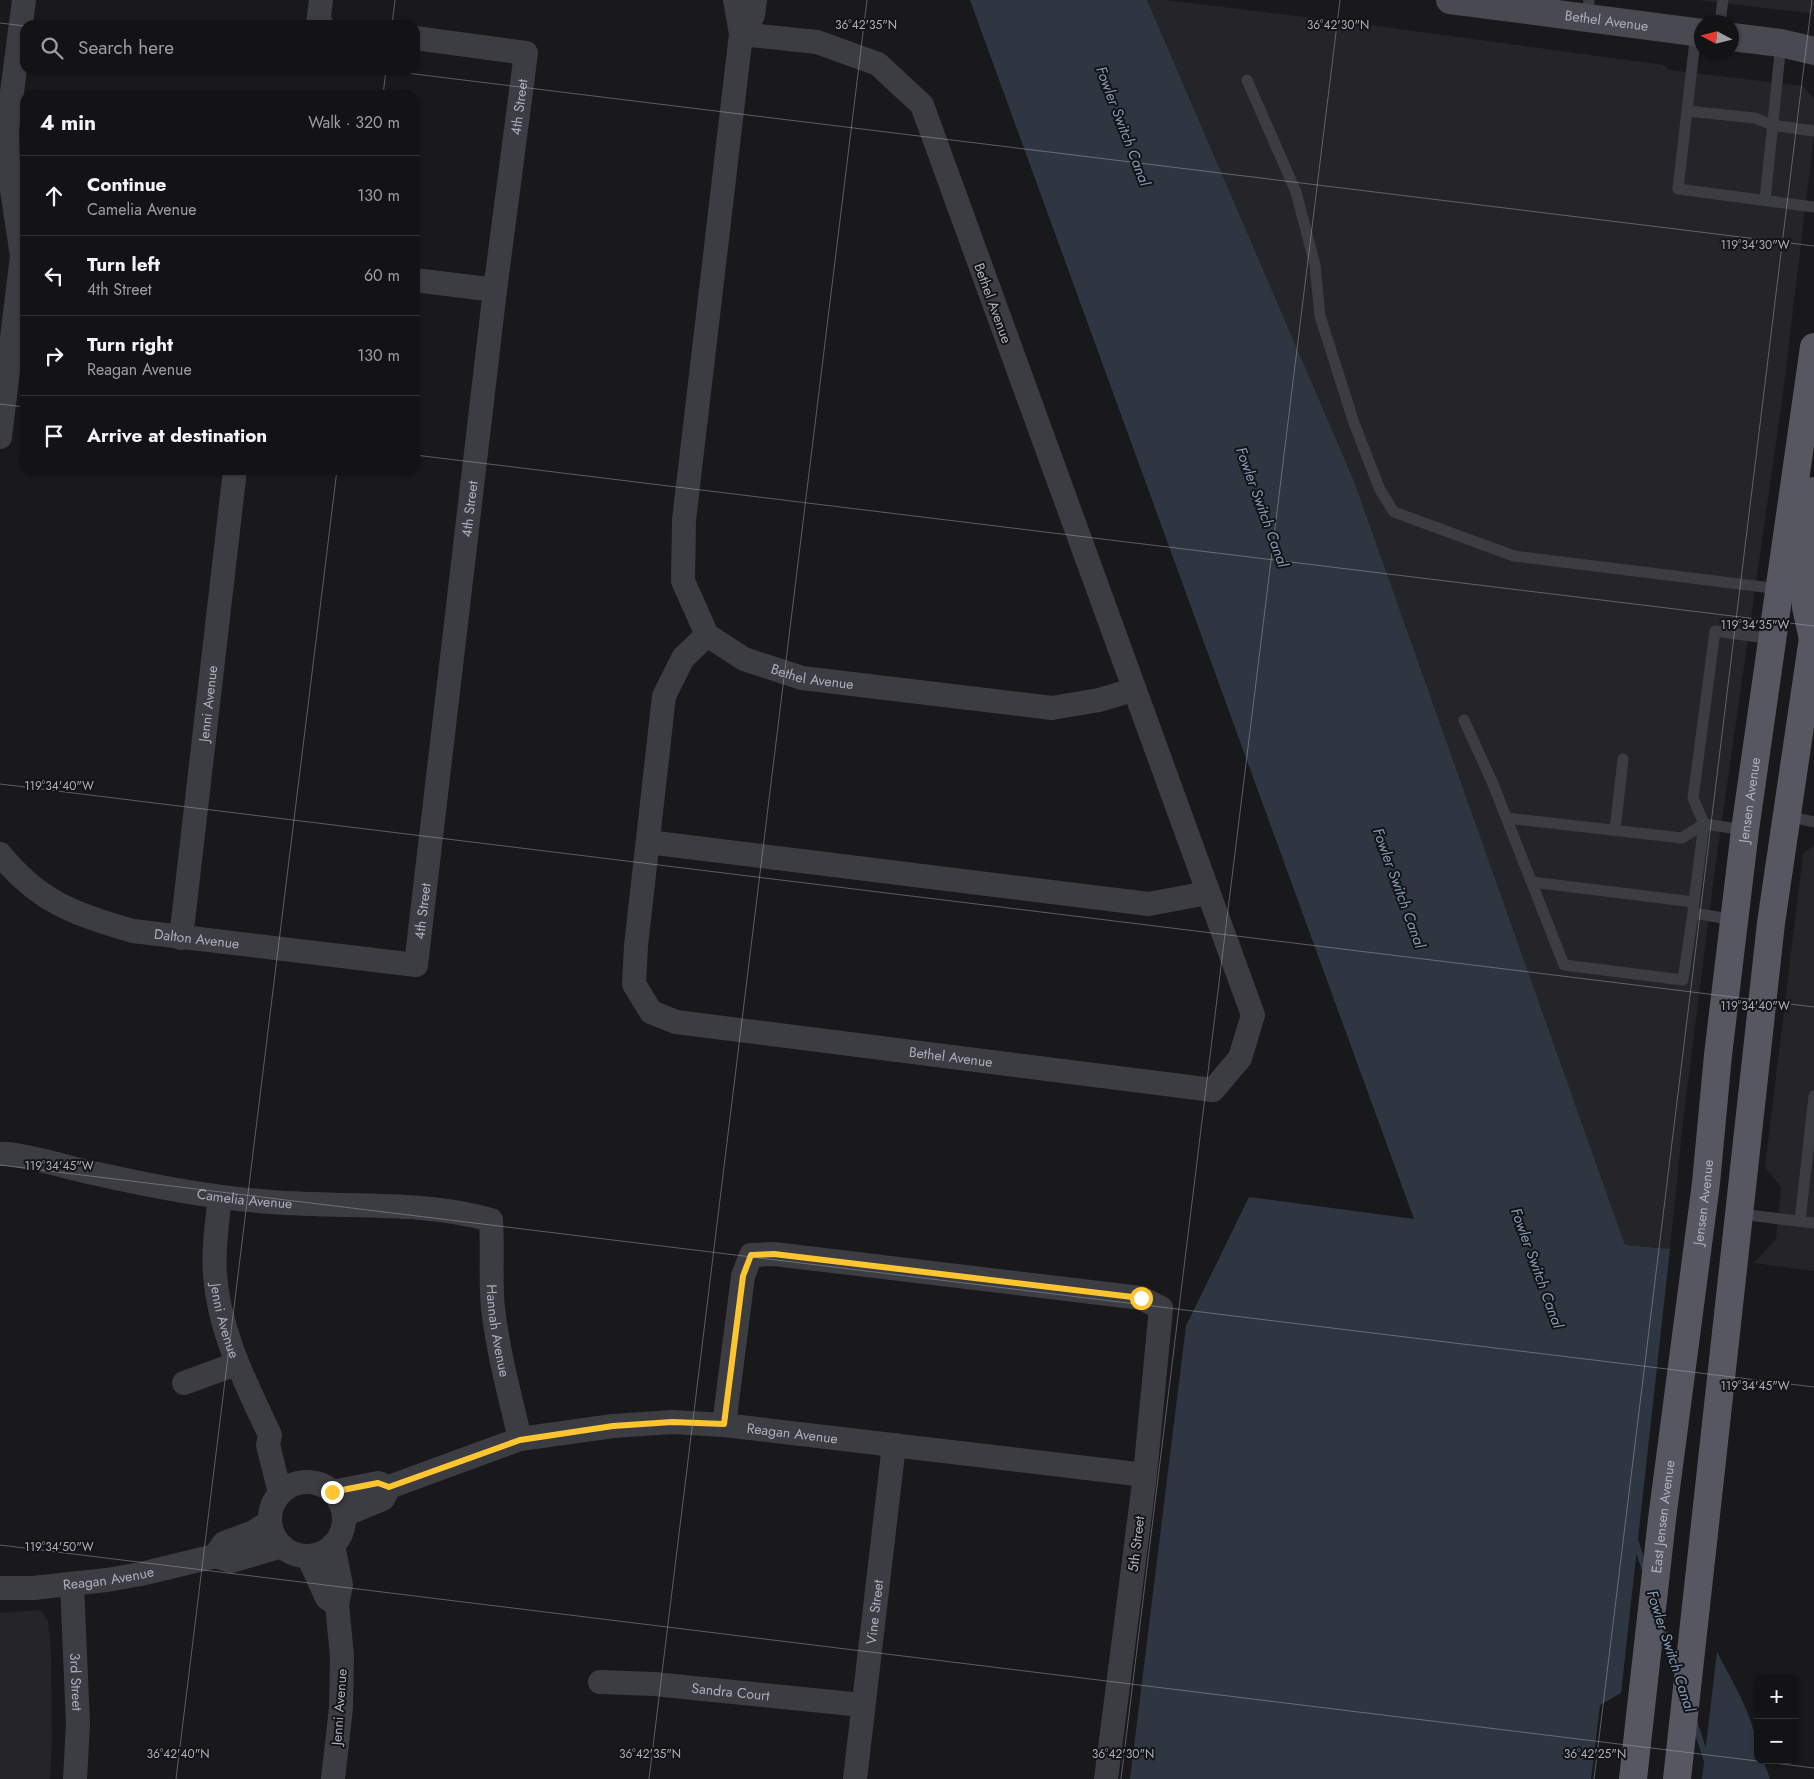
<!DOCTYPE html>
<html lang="en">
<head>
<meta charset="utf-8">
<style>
	:root { --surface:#131315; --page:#202022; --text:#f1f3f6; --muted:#9d9ea0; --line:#323234 }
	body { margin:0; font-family:Jost,sans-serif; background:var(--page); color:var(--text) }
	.controls { position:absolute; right:15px; bottom:15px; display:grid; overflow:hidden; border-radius:10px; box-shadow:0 1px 4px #0004 }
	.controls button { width:45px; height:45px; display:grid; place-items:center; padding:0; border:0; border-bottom:1px solid var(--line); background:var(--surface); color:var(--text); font:25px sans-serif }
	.compass { position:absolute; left:1694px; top:15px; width:45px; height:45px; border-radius:50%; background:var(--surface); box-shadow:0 1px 4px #0004; rotate:277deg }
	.stop { position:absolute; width:15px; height:15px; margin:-11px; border:4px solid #fdc530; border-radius:50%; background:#fff }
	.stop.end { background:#fdc530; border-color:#fff; box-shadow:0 1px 5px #0008 }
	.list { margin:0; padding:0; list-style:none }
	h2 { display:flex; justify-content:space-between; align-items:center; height:65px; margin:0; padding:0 20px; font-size:21px }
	h2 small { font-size:16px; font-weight:400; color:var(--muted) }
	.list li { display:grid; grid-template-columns:32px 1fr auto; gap:15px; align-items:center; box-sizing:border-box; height:80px; padding:0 20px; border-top:1px solid var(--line) }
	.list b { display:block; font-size:19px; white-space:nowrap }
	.list p { margin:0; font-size:16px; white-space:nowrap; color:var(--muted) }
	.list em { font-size:16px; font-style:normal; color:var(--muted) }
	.icon { flex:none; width:28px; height:28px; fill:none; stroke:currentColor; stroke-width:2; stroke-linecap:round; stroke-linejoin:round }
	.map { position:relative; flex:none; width:1814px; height:1779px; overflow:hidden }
	.search { position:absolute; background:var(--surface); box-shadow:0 1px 4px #0004; left:20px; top:20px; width:400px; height:55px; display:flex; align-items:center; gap:12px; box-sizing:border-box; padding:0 18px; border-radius:15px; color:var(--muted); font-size:19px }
	.panel { position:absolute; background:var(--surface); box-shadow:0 1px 4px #0004; left:20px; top:90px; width:400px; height:385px; border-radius:15px }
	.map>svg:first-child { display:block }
	.built { fill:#252529 }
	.water { fill:#2e3741 }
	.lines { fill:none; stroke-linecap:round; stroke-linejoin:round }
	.stream { stroke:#2e3741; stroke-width:6 }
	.service { stroke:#3c3c43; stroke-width:11 }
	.minor { stroke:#3c3c43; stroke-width:24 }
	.secondary { stroke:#484951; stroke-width:28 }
	.primary { stroke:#565760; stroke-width:28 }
	.route { stroke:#fdc530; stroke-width:6 }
	.ticks { fill:none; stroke:#abafbc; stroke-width:1; stroke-opacity:0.45 }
	.labels { text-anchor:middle; stroke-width:4; stroke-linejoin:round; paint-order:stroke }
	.street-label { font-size:14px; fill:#abafbc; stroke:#141417 }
	.water-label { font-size:15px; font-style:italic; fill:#809bb8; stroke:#141417 }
	.ticks-label { font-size:12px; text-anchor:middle; fill:#abafbc; stroke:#141417; stroke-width:4; stroke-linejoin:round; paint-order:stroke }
</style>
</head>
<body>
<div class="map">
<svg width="1814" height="1779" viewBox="0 0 1814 1779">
	<rect width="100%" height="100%" fill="#19191c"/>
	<path class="built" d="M 1147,0 L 1166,0 L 1377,26 L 1664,65 L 1669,70 L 1803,86 L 1814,99 L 1814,134 L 1783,394 L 1713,883 L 1683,1122 L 1670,1249 L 1625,1245 L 1354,481 Z
		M 1697,0 L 1814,0 L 1814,12 L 1809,13 Z
		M 1814,845 L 1814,1271 L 1754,1263 L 1776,1239 L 1781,1187 L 1765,1167 L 1803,854 Z
		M 40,1610 L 48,1621 L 51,1651 L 52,1743 L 50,1779 L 0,1779 L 0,1613 Z"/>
	<path class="water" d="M 970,0 L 1147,0 L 1354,481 L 1625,1245 L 1670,1249 L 1621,1693 L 1600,1705 L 1591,1779 L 1130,1779 L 1186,1326 L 1249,1197 L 1414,1219 Z
		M 1717,1652 C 1734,1685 1758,1722 1758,1760 L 1763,1760 L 1770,1779 L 1702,1779 Z"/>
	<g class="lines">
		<path class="stream" d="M 1635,1540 L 1646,1573
			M 1661,1621 L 1678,1673
			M 1694,1721 L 1707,1761"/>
		<path class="service" d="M 1587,18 L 1589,0
			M 1720,22 L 1723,0
			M 1696,32 L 1678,189 L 1814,207
			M 1247,80 L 1296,192 L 1315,265 L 1320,316 L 1354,423 L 1380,490 L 1394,512 L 1514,556 L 1780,589
			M 1687,111 L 1755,118 L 1772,125 L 1814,131
			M 1765,200 L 1781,43
			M 1464,720 L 1493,784 L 1564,965 L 1683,980 L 1693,913 L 1735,920
			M 1787,816 L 1814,822
			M 1507,818 L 1682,838 L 1704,824 L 1693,798 L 1715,631 L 1773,639
			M 1615,830 L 1623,759
			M 1532,882 L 1694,902
			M 1693,909 L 1704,824 L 1745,830
			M 1740,1214 L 1814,1223
			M 1800,1221 L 1814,1096"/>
		<g class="minor">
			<path d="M 321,0 L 318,24 L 322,25"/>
			<path id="s1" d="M 735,0 L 741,34 L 684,520 L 683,581 L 707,635 L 744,659 L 802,678 L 1052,708 L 1099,700 L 1133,690"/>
			<path d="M 741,34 L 753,15 L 755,0"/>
			<path d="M 415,280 L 495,290"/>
			<path d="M 0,437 L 22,256 L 8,163 L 7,131 L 24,0"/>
			<path id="s2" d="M 707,635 L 683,658 L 664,696 L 636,946 L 634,984 L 651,1012 L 676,1022 L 1213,1090 L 1240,1058 L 1253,1015 L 922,105 L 878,64 L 817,42 L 741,34"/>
			<path d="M 648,842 L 1149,904 L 1207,893"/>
			<path id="s3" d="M 0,854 C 39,902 76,915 133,931 L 416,965 L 495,290 L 526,53 L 415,38"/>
			<path id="s4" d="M 181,938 L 235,470"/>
			<path id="s5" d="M 0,1154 C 15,1152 74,1169 93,1173 C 152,1186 211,1198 272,1202 C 345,1208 419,1200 491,1220 C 493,1250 490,1279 493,1308 C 498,1352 510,1396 520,1439"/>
			<path id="s6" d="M 220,1197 C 217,1222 213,1249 215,1274 C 219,1332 246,1384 270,1435 L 268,1445 L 280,1493"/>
			<path d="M 184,1383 L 236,1364"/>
			<path d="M 724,1425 L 743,1276 L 751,1255 L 774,1254 L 1141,1298 L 1161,1308 L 1145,1475 L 1106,1779"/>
			<circle cx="307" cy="1519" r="37"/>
			<path id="s7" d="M 332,1492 L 378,1483 L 389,1487 L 520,1439 L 613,1426 L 672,1422 L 724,1425 L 1145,1475"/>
			<path d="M 344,1515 L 383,1499 L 389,1487"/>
			<path d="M 333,1545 L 341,1585 L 337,1605 L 342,1656 L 341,1708 L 333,1779"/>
			<path d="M 215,1556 L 224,1543 L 254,1532 L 270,1521"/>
			<path d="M 308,1556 L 327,1598 L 337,1605"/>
			<path id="s8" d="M 72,1584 L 78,1724 L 75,1779"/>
			<path id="s9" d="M 0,1588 L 33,1588 L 107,1580 L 141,1574 L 215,1556 L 231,1561 L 282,1546"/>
			<path id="s10" d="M 600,1682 L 654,1684 L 862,1705"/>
			<path id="s11" d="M 855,1779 L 894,1445"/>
		</g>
		<g class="secondary">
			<path id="s12" d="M 1450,0 L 1702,33"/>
			<path d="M 1732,37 L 1781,43 L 1814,51"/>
		</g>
		<g class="primary">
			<path d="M 1813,639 L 1806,607 L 1803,573 L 1814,491"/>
			<path id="s13" d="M 1633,1779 L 1662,1519 L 1706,1183 L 1718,1055 L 1745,830 L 1814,347"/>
			<path d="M 1677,1779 L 1771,923 L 1814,631"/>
		</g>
	</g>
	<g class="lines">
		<path class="route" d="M 332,1492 L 378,1483 L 389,1487 L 520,1440 L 613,1426 L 672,1422 L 724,1424 L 743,1276 L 751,1255 L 774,1254 L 1141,1298"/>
	</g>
	<path class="ticks" d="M 0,23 L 25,26M 392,25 L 395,0M 382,70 L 1814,246M 383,95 L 386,70M 0,404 L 25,407M 415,455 L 1814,626M 0,784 L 1814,1007M 0,1165 L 1814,1387M 0,1545 L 1814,1768M 176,1779 L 337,470M 649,1779 L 867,0M 1121,1779 L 1340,0M 1594,1779 L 1812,0"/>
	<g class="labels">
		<g class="street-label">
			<text dy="5" stroke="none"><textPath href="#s12" startOffset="158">Bethel Avenue</textPath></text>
			<text dy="5" stroke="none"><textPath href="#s3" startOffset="1306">4th Street</textPath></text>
			<text transform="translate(993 303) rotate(70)" y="5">Bethel Avenue</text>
			<text dy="5" stroke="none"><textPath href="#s3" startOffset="901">4th Street</textPath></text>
			<text dy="5" stroke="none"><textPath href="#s1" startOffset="759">Bethel Avenue</textPath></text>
			<text dy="5" stroke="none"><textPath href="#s4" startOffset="236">Jenni Avenue</textPath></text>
			<text dy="5" stroke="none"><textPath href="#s13" startOffset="986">Jensen Avenue</textPath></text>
			<text dy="5" stroke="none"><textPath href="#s3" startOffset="496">4th Street</textPath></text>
			<text dy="5" stroke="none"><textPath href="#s3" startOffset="221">Dalton Avenue</textPath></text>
			<text dy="5" stroke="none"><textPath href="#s2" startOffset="702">Bethel Avenue</textPath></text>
			<text dy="5" stroke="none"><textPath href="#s5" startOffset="249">Camelia Avenue</textPath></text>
			<text dy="5" stroke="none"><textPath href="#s13" startOffset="581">Jensen Avenue</textPath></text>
			<text dy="5" stroke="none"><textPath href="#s6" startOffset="125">Jenni Avenue</textPath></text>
			<text dy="5" stroke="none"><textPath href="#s5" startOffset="608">Hannah Avenue</textPath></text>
			<text dy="5" stroke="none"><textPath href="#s7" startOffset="472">Reagan Avenue</textPath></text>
			<text dy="5" stroke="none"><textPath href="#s13" startOffset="264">East Jensen Avenue</textPath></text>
			<text transform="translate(1136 1544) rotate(-83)" y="5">5th Street</text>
			<text dy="5" stroke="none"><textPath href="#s9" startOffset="109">Reagan Avenue</textPath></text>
			<text dy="5" stroke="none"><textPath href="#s11" startOffset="168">Vine Street</textPath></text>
			<text dy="5" stroke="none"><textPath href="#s8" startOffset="98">3rd Street</textPath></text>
			<text dy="5" stroke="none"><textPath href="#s10" startOffset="131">Sandra Court</textPath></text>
			<text transform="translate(339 1707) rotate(-86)" y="5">Jenni Avenue</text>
		</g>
		<g class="water-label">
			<text transform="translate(1123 126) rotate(69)" y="5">Fowler Switch Canal</text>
			<text transform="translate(1262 507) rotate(70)" y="5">Fowler Switch Canal</text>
			<text transform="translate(1399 888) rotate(70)" y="5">Fowler Switch Canal</text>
			<text transform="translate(1537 1268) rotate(70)" y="5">Fowler Switch Canal</text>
			<text transform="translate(1671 1651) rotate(72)" y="5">Fowler Switch Canal</text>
		</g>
	</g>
	<g class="ticks-label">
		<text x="866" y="29">36°42'35"N</text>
		<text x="1338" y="29">36°42'30"N</text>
		<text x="1755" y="249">119°34'30"W</text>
		<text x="1755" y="629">119°34'35"W</text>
		<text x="59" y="790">119°34'40"W</text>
		<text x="1755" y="1010">119°34'40"W</text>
		<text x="59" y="1170">119°34'45"W</text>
		<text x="1755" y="1390">119°34'45"W</text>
		<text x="59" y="1551">119°34'50"W</text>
		<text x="178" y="1758">36°42'40"N</text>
		<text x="650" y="1758">36°42'35"N</text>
		<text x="1123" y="1758">36°42'30"N</text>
		<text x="1595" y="1758">36°42'25"N</text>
	</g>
</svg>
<div class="controls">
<button>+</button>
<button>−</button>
</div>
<svg class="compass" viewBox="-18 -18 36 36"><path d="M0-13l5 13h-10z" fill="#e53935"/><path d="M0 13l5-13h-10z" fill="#9d9ea0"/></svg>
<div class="stop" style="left:1141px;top:1298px"></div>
<div class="stop end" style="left:332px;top:1492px"></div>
<div class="search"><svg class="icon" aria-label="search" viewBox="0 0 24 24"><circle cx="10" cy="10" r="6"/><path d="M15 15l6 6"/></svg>Search here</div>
<section class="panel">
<h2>4 min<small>Walk · 320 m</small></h2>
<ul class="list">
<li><svg class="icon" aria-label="ahead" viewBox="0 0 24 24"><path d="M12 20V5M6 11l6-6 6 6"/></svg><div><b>Continue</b><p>Camelia Avenue</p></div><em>130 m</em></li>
<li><svg class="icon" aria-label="left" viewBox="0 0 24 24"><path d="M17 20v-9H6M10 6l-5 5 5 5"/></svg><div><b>Turn left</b><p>4th Street</p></div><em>60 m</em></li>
<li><svg class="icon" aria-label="right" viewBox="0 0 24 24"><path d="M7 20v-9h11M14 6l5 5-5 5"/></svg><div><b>Turn right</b><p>Reagan Avenue</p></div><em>130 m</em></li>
<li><svg class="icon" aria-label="arrive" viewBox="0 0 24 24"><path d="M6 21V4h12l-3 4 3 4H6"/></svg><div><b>Arrive at destination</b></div></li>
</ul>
</section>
</div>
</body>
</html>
